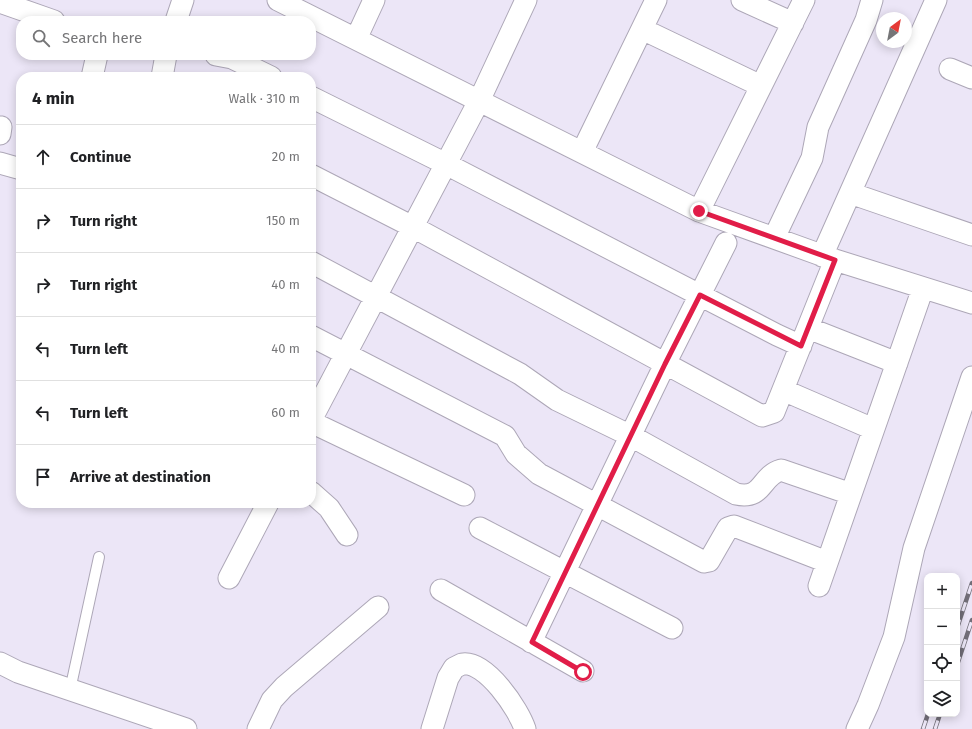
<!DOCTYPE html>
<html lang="en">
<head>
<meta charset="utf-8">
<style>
	:root { --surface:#fff; --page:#f2f2f2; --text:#202124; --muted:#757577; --line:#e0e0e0 }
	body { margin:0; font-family:"Fira Sans",sans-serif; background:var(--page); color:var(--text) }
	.controls { position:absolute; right:12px; bottom:12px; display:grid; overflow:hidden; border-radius:8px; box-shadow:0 2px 10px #0003 }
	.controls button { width:36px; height:36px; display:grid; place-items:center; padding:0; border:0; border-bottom:1px solid var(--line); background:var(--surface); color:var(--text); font:20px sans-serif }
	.compass { position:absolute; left:876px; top:12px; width:36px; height:36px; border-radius:50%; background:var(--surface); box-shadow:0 2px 10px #0003; rotate:32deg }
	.stop { position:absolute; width:12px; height:12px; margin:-9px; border:3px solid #e11d48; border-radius:50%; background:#fff }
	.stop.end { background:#e11d48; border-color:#fff; box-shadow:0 1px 4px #0008 }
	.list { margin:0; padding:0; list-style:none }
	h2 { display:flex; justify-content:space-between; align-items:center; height:52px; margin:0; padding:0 16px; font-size:17px }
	h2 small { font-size:13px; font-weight:400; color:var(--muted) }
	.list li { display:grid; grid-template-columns:26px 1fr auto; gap:12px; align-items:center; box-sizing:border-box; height:64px; padding:0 16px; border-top:1px solid var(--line) }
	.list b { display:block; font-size:15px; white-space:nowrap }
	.list em { font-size:13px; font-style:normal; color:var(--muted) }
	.icon { flex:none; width:22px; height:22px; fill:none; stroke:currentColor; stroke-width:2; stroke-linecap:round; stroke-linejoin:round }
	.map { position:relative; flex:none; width:972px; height:729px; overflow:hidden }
	.search { position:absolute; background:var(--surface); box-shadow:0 2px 10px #0003; left:16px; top:16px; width:300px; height:44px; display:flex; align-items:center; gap:10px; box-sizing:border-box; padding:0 14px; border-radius:16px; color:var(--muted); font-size:15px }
	.panel { position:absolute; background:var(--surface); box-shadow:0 2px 10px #0003; left:16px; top:72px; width:300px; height:436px; border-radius:16px }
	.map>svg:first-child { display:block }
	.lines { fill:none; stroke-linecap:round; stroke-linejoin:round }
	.service-casing { stroke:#ada7b7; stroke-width:12 }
	.minor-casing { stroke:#ada7b7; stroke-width:23 }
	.service { stroke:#fff; stroke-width:10 }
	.minor { stroke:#fff; stroke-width:21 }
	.rail-casing { stroke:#726e78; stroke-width:4.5 }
	.rail { stroke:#ece6f7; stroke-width:3; stroke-dasharray:9; stroke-linecap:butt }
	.route { stroke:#e11d48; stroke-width:5 }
</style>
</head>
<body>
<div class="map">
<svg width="972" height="729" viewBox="0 0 972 729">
	<rect width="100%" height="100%" fill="#ece6f7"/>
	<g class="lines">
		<g class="service-casing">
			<path id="service" d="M 70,690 L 99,557"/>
		</g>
		<g class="minor-casing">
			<path id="minor" d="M 278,0 L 699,211 L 835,260 L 972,303
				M 742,0 L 793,23
				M 0,2 L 54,21
				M 176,21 L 183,0
				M 642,29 L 761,86
				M 356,39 L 374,0
				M 216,55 L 232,58 L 271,77
				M 950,69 L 972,78
				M 92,77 L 97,55
				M 162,77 L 166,55
				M 311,97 L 446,164 L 777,335 L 801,346
				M 0,134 L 1,127
				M 582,152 L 656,0
				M 0,163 L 21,169
				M 311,175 L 413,227 L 762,416 L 774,412 L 835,260
				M 850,193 L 972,235
				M 699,211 L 804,0
				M 774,238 L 812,158 L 818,127 L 866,20 L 872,0
				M 822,256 L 936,0
				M 311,262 L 520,374 L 557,400 L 631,436 L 736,494 C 764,500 760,476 781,470 L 851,494
				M 808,328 L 897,363
				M 311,336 L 505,436 L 516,454 L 539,474 L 704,562 L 709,561 L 728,528 L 734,526 L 827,562
				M 783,390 L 873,429
				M 311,420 L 479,101 L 526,0
				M 311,422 L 464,495
				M 311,492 L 329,508 L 347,535
				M 480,528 L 672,628
				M 229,578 L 268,503
				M 819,586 L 923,288
				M 441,590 L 583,671
				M 531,642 L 665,364 L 726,243
				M 0,663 L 18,672 L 186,729
				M 258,729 L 272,700 L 284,687 L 378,607
				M 432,729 L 448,678 L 454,668 C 456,667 460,665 462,664 C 486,660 519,710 525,729
				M 857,729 L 868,705 L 894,637 L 914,548 L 972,377"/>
		</g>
		<use href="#service" class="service"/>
		<use href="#minor" class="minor"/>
		<g class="rail-casing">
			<path id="rail" d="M 957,628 L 972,583
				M 957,665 L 972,620
				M 923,729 L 928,714
				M 935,729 L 940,714"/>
		</g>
		<use href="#rail" class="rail"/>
	</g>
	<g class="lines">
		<path class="route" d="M 583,672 L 532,642 L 665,364 L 700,295 L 801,346 L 835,260 L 699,211"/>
	</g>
</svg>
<div class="controls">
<button>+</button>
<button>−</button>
<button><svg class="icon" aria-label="locate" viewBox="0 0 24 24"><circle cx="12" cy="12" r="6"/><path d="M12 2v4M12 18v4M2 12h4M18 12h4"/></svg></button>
<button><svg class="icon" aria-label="layers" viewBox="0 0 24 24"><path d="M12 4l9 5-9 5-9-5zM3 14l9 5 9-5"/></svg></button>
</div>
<svg class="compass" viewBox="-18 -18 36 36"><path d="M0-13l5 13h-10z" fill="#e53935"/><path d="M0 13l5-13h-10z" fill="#757577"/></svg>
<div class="stop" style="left:583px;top:672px"></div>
<div class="stop end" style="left:699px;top:211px"></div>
<div class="search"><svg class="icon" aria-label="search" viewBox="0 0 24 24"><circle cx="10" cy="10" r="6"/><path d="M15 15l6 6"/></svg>Search here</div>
<section class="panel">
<h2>4 min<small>Walk · 310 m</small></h2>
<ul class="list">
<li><svg class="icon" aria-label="ahead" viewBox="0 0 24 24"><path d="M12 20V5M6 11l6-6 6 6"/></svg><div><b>Continue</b></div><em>20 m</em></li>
<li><svg class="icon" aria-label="right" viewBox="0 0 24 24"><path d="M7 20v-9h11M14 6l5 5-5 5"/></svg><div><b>Turn right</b></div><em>150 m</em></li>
<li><svg class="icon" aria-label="right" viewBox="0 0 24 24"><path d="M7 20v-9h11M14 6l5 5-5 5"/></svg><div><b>Turn right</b></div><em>40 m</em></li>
<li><svg class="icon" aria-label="left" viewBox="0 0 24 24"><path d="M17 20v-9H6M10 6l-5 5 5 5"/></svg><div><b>Turn left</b></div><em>40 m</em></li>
<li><svg class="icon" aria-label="left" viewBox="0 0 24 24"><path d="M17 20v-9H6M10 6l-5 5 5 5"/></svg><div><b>Turn left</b></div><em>60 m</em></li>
<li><svg class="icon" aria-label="arrive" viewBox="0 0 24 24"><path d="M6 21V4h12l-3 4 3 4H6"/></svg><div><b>Arrive at destination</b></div></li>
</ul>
</section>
</div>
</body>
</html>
